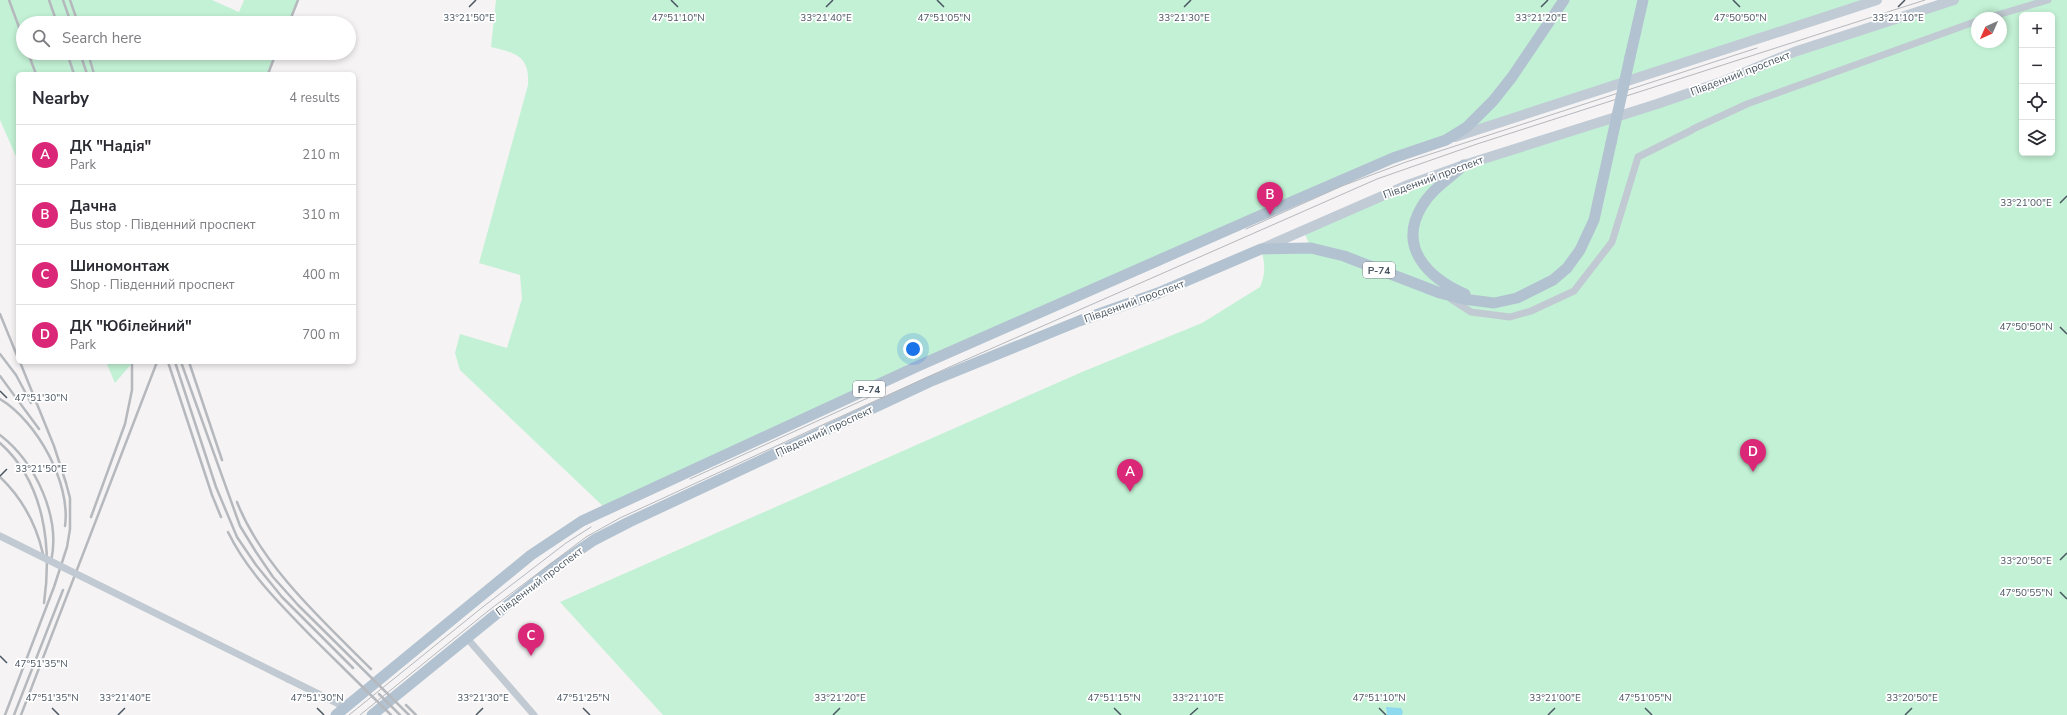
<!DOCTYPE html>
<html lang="en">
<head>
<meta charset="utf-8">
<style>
	:root { --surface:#fff; --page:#f7f7f7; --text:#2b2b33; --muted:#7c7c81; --line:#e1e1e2; --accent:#db2777 }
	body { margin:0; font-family:"Nunito Sans",sans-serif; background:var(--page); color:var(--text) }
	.controls { position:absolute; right:12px; top:12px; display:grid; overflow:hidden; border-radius:6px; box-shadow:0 2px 6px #0003 }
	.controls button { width:36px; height:36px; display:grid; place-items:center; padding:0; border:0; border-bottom:1px solid var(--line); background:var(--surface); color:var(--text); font:20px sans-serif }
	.compass { position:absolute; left:1971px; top:12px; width:36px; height:36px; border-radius:50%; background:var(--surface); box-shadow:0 2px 6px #0003; rotate:225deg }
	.you { position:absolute; left:913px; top:349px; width:14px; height:14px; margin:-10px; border:3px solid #fff; border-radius:50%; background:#1a73e8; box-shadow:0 0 0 6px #1a73e833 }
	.badge { display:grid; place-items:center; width:26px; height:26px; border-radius:50%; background:var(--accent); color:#fff; font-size:13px; font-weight:700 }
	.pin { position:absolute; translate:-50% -33px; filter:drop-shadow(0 1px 2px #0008) }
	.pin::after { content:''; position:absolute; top:21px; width:14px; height:12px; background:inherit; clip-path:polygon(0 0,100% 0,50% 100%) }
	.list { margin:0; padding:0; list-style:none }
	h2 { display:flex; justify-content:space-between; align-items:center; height:52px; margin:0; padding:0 16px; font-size:17px }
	h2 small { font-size:13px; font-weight:400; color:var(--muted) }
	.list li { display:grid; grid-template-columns:26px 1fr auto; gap:12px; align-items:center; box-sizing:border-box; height:60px; padding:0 16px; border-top:1px solid var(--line) }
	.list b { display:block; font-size:15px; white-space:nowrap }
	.list p { margin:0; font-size:13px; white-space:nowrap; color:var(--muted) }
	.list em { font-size:13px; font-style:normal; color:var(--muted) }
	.icon { flex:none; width:22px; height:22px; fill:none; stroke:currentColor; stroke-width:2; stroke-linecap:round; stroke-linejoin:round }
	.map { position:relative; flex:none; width:2067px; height:715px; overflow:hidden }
	.search { position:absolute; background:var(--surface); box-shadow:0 2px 6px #0003; left:16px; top:16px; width:340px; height:44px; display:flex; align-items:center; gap:10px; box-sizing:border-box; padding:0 14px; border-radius:22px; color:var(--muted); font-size:15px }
	.panel { position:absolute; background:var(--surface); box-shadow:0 2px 6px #0003; left:16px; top:72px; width:340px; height:292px; border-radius:6px }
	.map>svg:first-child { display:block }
	.green { fill:#c3f1d5; fill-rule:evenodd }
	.water { fill:#90daee }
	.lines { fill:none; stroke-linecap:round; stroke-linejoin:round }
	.street { stroke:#c1cad2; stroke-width:7 }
	.secondary { stroke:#c1cbd6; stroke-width:10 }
	.primary { stroke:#b3c2d1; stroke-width:11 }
	.tram { stroke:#b5b8bd; stroke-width:1 }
	.rail { stroke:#b5b8bd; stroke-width:2.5 }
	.street-bridge { stroke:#c1cad2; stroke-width:7 }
	.primary-bridge { stroke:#b3c2d1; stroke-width:11 }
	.ticks { fill:none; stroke:#4a5661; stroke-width:1.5 }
	.labels { text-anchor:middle; stroke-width:3.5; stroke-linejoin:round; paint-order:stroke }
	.shield { fill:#fff; stroke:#808990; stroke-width:1 }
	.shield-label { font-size:10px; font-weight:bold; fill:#4a5661 }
	.street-label { font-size:11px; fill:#4a5661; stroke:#fff }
	.ticks-label { font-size:10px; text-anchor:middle; fill:#4a5661; stroke:#fff; stroke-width:3.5; stroke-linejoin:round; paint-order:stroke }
</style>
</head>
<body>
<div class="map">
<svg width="2067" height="715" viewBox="0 0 2067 715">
	<rect width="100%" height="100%" fill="#f5f3f3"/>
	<path class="green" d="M 0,0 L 212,0 L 239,12 L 244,0 L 298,0 L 289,23 L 23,23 L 23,53 L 276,53 L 268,74 L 18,74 L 18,161 L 0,120 Z
		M 496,0 L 1880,0 L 1393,158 L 606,509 L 460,370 L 455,353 L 460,334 L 507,348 L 522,299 L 520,275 L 479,263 L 528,85 C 530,56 516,53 491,47 Z
		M 1954,0 L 2067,0 L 2067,715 L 663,715 L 560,602 L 1082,372 L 1202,323 L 1260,287 C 1266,273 1265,263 1261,249 L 1311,248 L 1303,230 L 1405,186 ZM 2022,15 L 2052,15 L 2052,153 L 2022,153 ZM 1977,18 L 2001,18 L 2001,42 L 1977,42 Z
		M 106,362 L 133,362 L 115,383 Z"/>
	<path class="water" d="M 1386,707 L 1401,708 L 1403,712 L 1402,715 L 1387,715 Z"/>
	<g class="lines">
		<path class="street" d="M 1987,18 L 2048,0
			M 1693,129 L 1747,104 L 1977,21
			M 1451,299 L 1471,312 L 1510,317 L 1531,311 L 1574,291 L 1612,242 L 1638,157 L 1692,130
			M 466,637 L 534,715
			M 288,679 L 345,707"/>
		<path class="secondary" d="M 1455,137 L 1877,0
			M 1261,249 L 1405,186 L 1464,165 L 1657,104 L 1721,82 L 1794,52 L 1954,0"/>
		<path class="primary" d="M 1630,57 L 1643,0
			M 1464,165 C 1450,178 1432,189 1422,206 C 1397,247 1428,278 1465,294
			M 336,715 L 531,555 L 582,521 L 918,366 L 1257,217 L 1393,158 L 1446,140 L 1467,127 L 1493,101 L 1512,77 L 1564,0
			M 372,715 L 553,568 L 594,540 L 629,522 L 929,382 L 1079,321 L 1158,293 L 1261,249 L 1311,248 L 1344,256 L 1440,293 L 1463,299 L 1494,303 L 1517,298 L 1553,280 L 1567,268 L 1580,250 L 1594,220 L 1611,143"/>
		<path class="tram" d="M 1246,229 L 1342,186 L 1406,162 L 1757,48
			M 690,479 L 883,391
			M 349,715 L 484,606 L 566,543 L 591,527
			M 360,715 L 488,611 L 586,537 L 620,518 L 785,442 L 954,365 L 1377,179 L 1477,144 L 1925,0"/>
		<path class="rail" d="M 9,0 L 23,38
			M 49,0 L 57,23
			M 63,0 L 71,23
			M 70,0 L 78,23
			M 289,23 L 298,0
			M 28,53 L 36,74
			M 67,53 L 74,74
			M 80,53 L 87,74
			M 88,53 L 94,74
			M 268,74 L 276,53
			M 0,314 L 18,358
			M 0,354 L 16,375 L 31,403
			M 168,362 L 212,495 L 221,517
			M 175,362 L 216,487 L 237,537 L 256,565 L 282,597 L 353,668
			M 181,362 L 240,526 L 256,552 L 273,577 L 298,605 L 409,715
			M 189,362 L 222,460
			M 0,376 L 39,429
			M 0,399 C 37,421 71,483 65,526
			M 0,435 C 36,463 61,517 51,562
			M 0,443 C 45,483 52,547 44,603
			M 0,477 C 23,499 36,523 43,554
			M 237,502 C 262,566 323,621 371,669
			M 91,517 L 125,424 L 132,390 L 132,362
			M 228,532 C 248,573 281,605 313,638 C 339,664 365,689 391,715
			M 379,694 L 400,715
			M 406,705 L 416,715
			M 5,715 L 54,587 L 67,547 L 70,529 L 70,498 L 66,483 L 54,446 L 20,362
			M 14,715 L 63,590
			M 21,715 L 157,362"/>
		<path class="street-bridge" d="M 0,536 L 288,679"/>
		<path class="primary-bridge" d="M 1611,143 L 1630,57"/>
	</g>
	<path class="ticks" d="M 671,0 L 678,7M 937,0 L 944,7M 1733,0 L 1740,7M 469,7 L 476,0M 826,7 L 833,0M 1184,7 L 1191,0M 1541,7 L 1548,0M 1898,7 L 1905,0M 2060,203 L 2067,196M 2060,327 L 2067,334M 0,391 L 7,398M 0,476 L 7,469M 2060,560 L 2067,553M 2060,592 L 2067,599M 0,656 L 7,663M 52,708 L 59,715M 317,708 L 324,715M 583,708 L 590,715M 1114,708 L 1121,715M 1379,708 L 1386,715M 1645,708 L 1652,715M 118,715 L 125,708M 476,715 L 483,708M 833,715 L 840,708M 1190,715 L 1198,708M 1548,715 L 1555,708M 1905,715 L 1912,708"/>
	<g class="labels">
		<g class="shield">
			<rect x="1363" y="262" width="32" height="16" rx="3"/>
			<rect x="853" y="381" width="32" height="16" rx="3"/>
		</g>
		<g class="shield-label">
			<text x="1379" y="274">Р-74</text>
			<text x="869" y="393">Р-74</text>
		</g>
		<g class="street-label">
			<text transform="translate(1740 73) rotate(-21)" y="4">Південний проспект</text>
			<text transform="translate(1433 177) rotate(-20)" y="4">Південний проспект</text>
			<text transform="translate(1134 301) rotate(-20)" y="4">Південний проспект</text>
			<text transform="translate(824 431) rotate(-25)" y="4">Південний проспект</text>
			<text transform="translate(539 581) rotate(-37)" y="4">Південний проспект</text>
		</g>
	</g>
	<g class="ticks-label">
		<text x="469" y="21">33°21'50"E</text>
		<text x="678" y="21">47°51'10"N</text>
		<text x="826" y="21">33°21'40"E</text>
		<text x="944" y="21">47°51'05"N</text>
		<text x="1184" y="21">33°21'30"E</text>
		<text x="1541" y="21">33°21'20"E</text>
		<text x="1740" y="21">47°50'50"N</text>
		<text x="1898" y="21">33°21'10"E</text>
		<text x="2026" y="206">33°21'00"E</text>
		<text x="2026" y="330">47°50'50"N</text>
		<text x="41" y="401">47°51'30"N</text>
		<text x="41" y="472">33°21'50"E</text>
		<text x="2026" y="564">33°20'50"E</text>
		<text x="2026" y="596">47°50'55"N</text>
		<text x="41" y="667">47°51'35"N</text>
		<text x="125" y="701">33°21'40"E</text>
		<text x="483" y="701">33°21'30"E</text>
		<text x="840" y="701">33°21'20"E</text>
		<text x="1198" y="701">33°21'10"E</text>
		<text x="1555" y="701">33°21'00"E</text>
		<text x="1912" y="701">33°20'50"E</text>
		<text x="52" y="701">47°51'35"N</text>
		<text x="317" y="701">47°51'30"N</text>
		<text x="583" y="701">47°51'25"N</text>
		<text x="1114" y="701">47°51'15"N</text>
		<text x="1379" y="701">47°51'10"N</text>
		<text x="1645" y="701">47°51'05"N</text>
	</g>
</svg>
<div class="controls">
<button>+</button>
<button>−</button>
<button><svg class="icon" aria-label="locate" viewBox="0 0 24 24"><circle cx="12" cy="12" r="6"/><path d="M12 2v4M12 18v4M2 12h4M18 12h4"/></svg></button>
<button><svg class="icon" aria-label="layers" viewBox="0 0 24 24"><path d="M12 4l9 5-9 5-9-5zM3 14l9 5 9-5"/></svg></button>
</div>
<svg class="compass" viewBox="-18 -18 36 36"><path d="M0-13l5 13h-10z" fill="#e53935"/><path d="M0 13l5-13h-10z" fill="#7c7c81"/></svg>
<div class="you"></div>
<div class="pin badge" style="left:1130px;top:492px">A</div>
<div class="pin badge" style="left:1270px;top:215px">B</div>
<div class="pin badge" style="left:531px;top:656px">C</div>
<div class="pin badge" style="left:1753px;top:472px">D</div>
<div class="search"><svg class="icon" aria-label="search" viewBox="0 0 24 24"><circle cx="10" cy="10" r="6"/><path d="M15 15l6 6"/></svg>Search here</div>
<section class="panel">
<h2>Nearby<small>4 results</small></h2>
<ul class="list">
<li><span class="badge">A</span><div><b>ДК &quot;Надія&quot;</b><p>Park</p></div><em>210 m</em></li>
<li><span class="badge">B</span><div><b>Дачна</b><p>Bus stop · Південний проспект</p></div><em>310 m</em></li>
<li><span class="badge">C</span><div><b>Шиномонтаж</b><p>Shop · Південний проспект</p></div><em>400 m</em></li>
<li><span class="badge">D</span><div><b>ДК &quot;Юбілейний&quot;</b><p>Park</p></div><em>700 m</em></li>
</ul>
</section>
</div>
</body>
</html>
